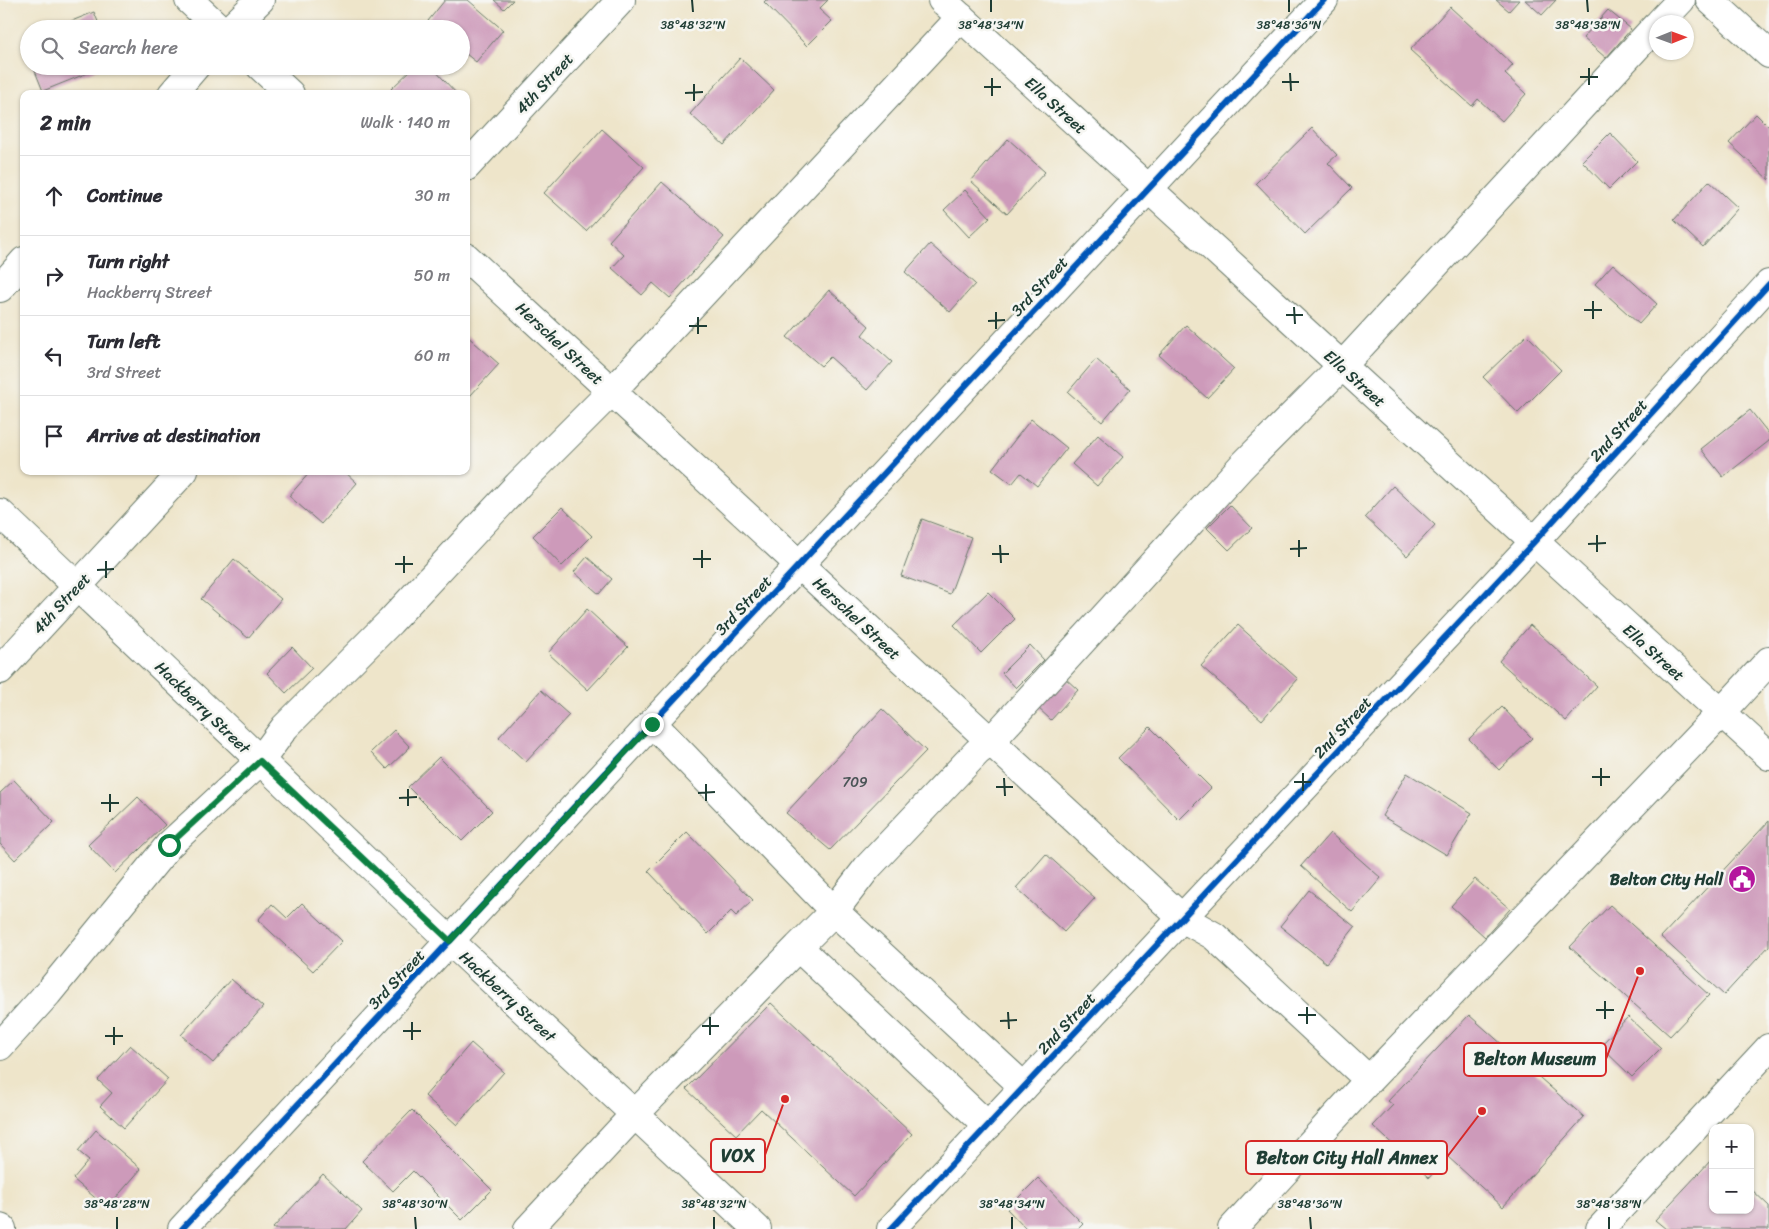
<!DOCTYPE html>
<html lang="en">
<head>
<meta charset="utf-8">
<style>
	:root { --surface:#fff; --page:#f2f2f3; --text:#2b2b33; --muted:#7c7c81; --line:#e1e1e2 }
	body { margin:0; font-family:Sriracha,sans-serif; background:var(--page); color:var(--text) }
	.controls { position:absolute; right:15px; bottom:15px; display:grid; overflow:hidden; border-radius:10px; box-shadow:0 1px 4px #0004 }
	.controls button { width:45px; height:45px; display:grid; place-items:center; padding:0; border:0; border-bottom:1px solid var(--line); background:var(--surface); color:var(--text); font:25px sans-serif }
	.compass { position:absolute; left:1649px; top:15px; width:45px; height:45px; border-radius:50%; background:var(--surface); box-shadow:0 1px 4px #0004; rotate:89deg }
	.stop { position:absolute; width:15px; height:15px; margin:-11px; border:4px solid #0b8043; border-radius:50%; background:#fff }
	.stop.end { background:#0b8043; border-color:#fff; box-shadow:0 1px 5px #0008 }
	.list { margin:0; padding:0; list-style:none }
	h2 { display:flex; justify-content:space-between; align-items:center; height:65px; margin:0; padding:0 20px; font-size:21px }
	h2 small { font-size:16px; font-weight:400; color:var(--muted) }
	.list li { display:grid; grid-template-columns:32px 1fr auto; gap:15px; align-items:center; box-sizing:border-box; height:80px; padding:0 20px; border-top:1px solid var(--line) }
	.list b { display:block; font-size:19px; white-space:nowrap }
	.list p { margin:0; font-size:16px; white-space:nowrap; color:var(--muted) }
	.list em { font-size:16px; font-style:normal; color:var(--muted) }
	.icon { flex:none; width:28px; height:28px; fill:none; stroke:currentColor; stroke-width:2; stroke-linecap:round; stroke-linejoin:round }
	.map { position:relative; flex:none; width:1769px; height:1229px; overflow:hidden }
	.search { position:absolute; background:var(--surface); box-shadow:0 1px 4px #0004; left:20px; top:20px; width:450px; height:55px; display:flex; align-items:center; gap:12px; box-sizing:border-box; padding:0 18px; border-radius:28px; color:var(--muted); font-size:19px }
	.panel { position:absolute; background:var(--surface); box-shadow:0 1px 4px #0004; left:20px; top:90px; width:450px; height:385px; border-radius:10px }
	.map>svg:first-child { display:block }
	.building { fill:#cd9aba }
	.lines { fill:none; stroke-linecap:round; stroke-linejoin:round }
	.minor-casing { stroke:#677868; stroke-width:30 }
	.major-casing { stroke:#677868; stroke-width:30 }
	.minor { stroke:#fff; stroke-width:28 }
	.major { stroke:#fff; stroke-width:28 }
	.cycleway-casing { stroke:#f6f6f2; stroke-width:9 }
	.cycleway { stroke:#0057b8; stroke-width:6 }
	.route { stroke:#0b8043; stroke-width:6 }
	.ticks { fill:none; stroke:#1f3d34; stroke-width:2 }
	.labels { text-anchor:middle; stroke-width:5; stroke-linejoin:round; paint-order:stroke }
	.number-label { font-size:14px; fill:#4a5456 }
	.street-label { font-size:16px; fill:#1f3d34; stroke:#f6f6f2 }
	.poi-label { font-size:16px; font-weight:bold; fill:#1f3d34; stroke:#f6f6f2; text-anchor:end }
	.ticks-label { font-size:12px; text-anchor:middle; fill:#1f3d34; stroke:#f6f6f2; stroke-width:5; stroke-linejoin:round; paint-order:stroke }
	.leader { fill:none; stroke:#d62828; stroke-width:2 }
	.callout-dot { fill:#d62828; stroke:#f6f6f2; stroke-width:2 }
	.callout { fill:#f6f6f2; stroke:#d62828; stroke-width:2 }
	.callout-label { font-size:18px; text-anchor:middle; font-weight:bold; fill:#1f3d34 }
</style>
</head>
<body>
<div class="map">
<svg width="1769" height="1229" viewBox="0 0 1769 1229">
	<rect width="100%" height="100%" fill="#f6f6f2"/>
	<filter id="ink" filterUnits="userSpaceOnUse"><feTurbulence type="fractalNoise" baseFrequency=".02" numOctaves="2"/><feDisplacementMap in="SourceGraphic" scale="10" xChannelSelector="R" yChannelSelector="G"/><feConvolveMatrix kernelMatrix="1 2 1 2 8 2 1 2 1" color-interpolation-filters="sRGB"/></filter>
	<filter id="wash" filterUnits="userSpaceOnUse"><feTurbulence type="fractalNoise" baseFrequency=".0096" numOctaves="4" result="noise"/><feDisplacementMap in="SourceGraphic" scale="20" xChannelSelector="R" yChannelSelector="G"/><feGaussianBlur stdDeviation="1.12" result="paint"/><feColorMatrix in="noise" values="0 0 0 0 0 0 0 0 0 0 0 0 0 0 0 0 0 1.4 0 .05"/><feComposite in="paint" operator="in"/></filter>
	<g filter="url(#wash)">
		<rect width="100%" height="100%" fill="#eee5ca"/>
		<g id="blocks">
			<path class="building" d="M 445,0 L 468,0 L 503,30 L 476,62 L 461,50 L 461,29 L 436,29 L 428,21 Z
				M 494,0 L 513,0 L 504,9 Z
				M 766,0 L 828,0 L 819,9 L 832,21 L 807,46 L 764,2 Z
				M 1496,0 L 1519,0 L 1509,11 Z
				M 1525,0 L 1556,0 L 1542,15 Z
				M 1450,7 L 1513,65 L 1505,74 L 1526,94 L 1502,121 L 1478,99 L 1472,106 L 1410,50 Z
				M 1608,10 L 1631,29 L 1606,58 L 1583,38 Z
				M 94,12 L 101,29 L 52,29 Z
				M 740,58 L 774,90 L 724,145 L 690,114 Z
				M 33,66 L 105,66 L 43,91 Z
				M 415,66 L 431,66 L 457,94 L 396,94 L 391,89 Z
				M 1756,114 L 1769,127 L 1769,180 L 1729,143 Z
				M 1312,128 L 1337,155 L 1328,163 L 1352,188 L 1305,234 L 1256,183 Z
				M 602,129 L 644,167 L 586,231 L 544,193 Z
				M 1610,133 L 1637,161 L 1609,189 L 1582,161 Z
				M 1008,139 L 1045,172 L 1007,214 L 971,181 Z
				M 1709,181 L 1738,208 L 1703,247 L 1674,220 Z
				M 662,182 L 724,237 L 670,298 L 653,283 L 642,295 L 612,268 L 624,255 L 609,241 Z
				M 965,190 L 990,217 L 969,237 L 944,210 Z
				M 930,244 L 975,284 L 950,312 L 905,272 Z
				M 1613,264 L 1657,304 L 1639,324 L 1595,284 Z
				M 829,290 L 869,326 L 862,335 L 892,362 L 867,390 L 830,357 L 821,366 L 787,337 Z
				M 1186,325 L 1234,369 L 1207,398 L 1159,355 Z
				M 466,335 L 499,364 L 470,396 L 466,393 Z
				M 1527,335 L 1561,370 L 1518,413 L 1483,377 Z
				M 1096,359 L 1130,389 L 1102,422 L 1068,392 Z
				M 1750,410 L 1769,434 L 1769,441 L 1723,477 L 1701,449 Z
				M 1031,419 L 1067,448 L 1037,486 L 1021,473 L 1012,484 L 992,469 Z
				M 1098,435 L 1123,457 L 1097,486 L 1072,464 Z
				M 311,471 L 344,471 L 357,483 L 321,524 L 289,496 Z
				M 1393,486 L 1435,525 L 1407,556 L 1365,517 Z
				M 1230,505 L 1252,528 L 1229,550 L 1207,528 Z
				M 562,507 L 592,536 L 562,566 L 533,536 Z
				M 922,519 L 971,537 L 950,594 L 901,576 Z
				M 587,557 L 612,579 L 599,594 L 574,572 Z
				M 234,559 L 281,599 L 248,638 L 201,599 Z
				M 988,592 L 1015,619 L 981,653 L 954,625 Z
				M 587,609 L 628,647 L 588,690 L 548,653 Z
				M 1238,625 L 1298,679 L 1262,720 L 1201,666 Z
				M 1530,625 L 1597,686 L 1566,721 L 1499,661 Z
				M 1030,645 L 1044,660 L 1016,688 L 1002,673 Z
				M 292,647 L 312,668 L 286,693 L 267,673 Z
				M 1064,677 L 1078,690 L 1051,720 L 1037,707 Z
				M 541,690 L 569,715 L 526,762 L 499,737 Z
				M 1502,707 L 1532,738 L 1499,770 L 1469,739 Z
				M 882,709 L 926,751 L 830,850 L 786,813 Z
				M 1150,727 L 1211,788 L 1179,820 L 1118,758 Z
				M 394,730 L 410,747 L 387,769 L 371,752 Z
				M 439,757 L 492,811 L 462,841 L 408,787 Z
				M 1407,773 L 1472,813 L 1447,855 L 1382,816 Z
				M 14,780 L 54,822 L 15,860 L 0,844 L 0,793 Z
				M 138,797 L 165,825 L 115,873 L 88,845 Z
				M 1769,821 L 1769,946 L 1724,995 L 1661,937 Z
				M 687,832 L 753,900 L 736,916 L 731,911 L 708,934 L 648,871 Z
				M 1330,833 L 1381,878 L 1352,912 L 1301,866 Z
				M 1046,854 L 1095,898 L 1064,932 L 1016,888 Z
				M 1475,879 L 1510,909 L 1485,937 L 1451,906 Z
				M 1309,890 L 1355,927 L 1326,963 L 1280,926 Z
				M 302,903 L 342,941 L 313,971 L 258,920 L 272,904 L 287,918 Z
				M 1610,905 L 1709,995 L 1670,1036 L 1570,947 Z
				M 231,979 L 263,1007 L 213,1063 L 181,1035 Z
				M 771,1003 L 912,1134 L 854,1196 L 761,1109 L 736,1135 L 686,1089 Z
				M 1469,1015 L 1584,1117 L 1503,1207 L 1447,1156 L 1429,1178 L 1373,1126 L 1393,1105 L 1388,1101 Z
				M 1628,1017 L 1661,1048 L 1632,1077 L 1600,1046 Z
				M 471,1043 L 504,1072 L 457,1125 L 425,1096 Z
				M 130,1045 L 168,1079 L 124,1128 L 100,1106 L 112,1093 L 98,1080 Z
				M 412,1110 L 492,1190 L 462,1220 L 413,1171 L 393,1191 L 362,1161 Z
				M 96,1130 L 141,1169 L 107,1208 L 73,1179 L 89,1160 L 78,1151 Z
				M 1713,1158 L 1713,1210 L 1750,1210 L 1750,1188 L 1769,1206 L 1769,1229 L 1666,1229 L 1655,1220 Z
				M 323,1174 L 362,1211 L 346,1229 L 274,1229 L 273,1228 Z
				M 1038,1178 L 1083,1224 L 1078,1229 L 1026,1229 L 1007,1209 Z"/>
		</g>
	</g>
	<g filter="url(#ink)">
		<use href="#blocks" fill-opacity="0" stroke="#677868" stroke-width="1"/>
		<g class="lines">
			<g class="minor-casing">
				<path id="minor" d="M 189,0 L 220,29
					M 942,0 L 1769,756
					M 1710,0 L 1769,54
					M 1660,22 L 1681,0
					M 230,29 L 260,0
					M 260,66 L 290,94
					M 172,94 L 196,66
					M 466,167 L 621,0
					M 466,257 L 1182,918 L 1214,936 L 1369,1080
					M 0,288 L 24,261
					M 0,513 L 450,941 L 757,1229
					M 0,670 L 184,471
					M 652,723 L 834,911 L 867,868 L 977,752 L 991,741 L 1241,467 L 1342,366 L 1656,26
					M 0,1046 L 48,993 L 169,845 L 260,761 L 285,727 L 390,622 L 518,485 L 612,391 L 961,17
					M 988,1126 L 798,947 L 834,911 L 1024,1087
					M 182,1229 L 1324,0
					M 528,1229 L 635,1114 L 798,947
					M 891,1229 L 1534,542 L 1769,284
					M 1232,1229 L 1369,1080 L 1721,713 L 1769,661
					M 1600,1229 L 1769,1048"/>
			</g>
			<g class="major-casing">
				<path id="major" d="M 0,1228 L 2,1229"/>
			</g>
			<use href="#minor" class="minor"/>
			<use href="#major" class="major"/>
			<g class="cycleway-casing">
				<path id="cycleway" d="M 182,1229 L 1324,0
					M 891,1229 L 1534,542 L 1769,284"/>
			</g>
			<use href="#cycleway" class="cycleway"/>
		</g>
	</g>
	<g class="lines" filter="url(#ink)">
		<path class="route" d="M 169,845 L 260,761 L 450,941 L 652,724"/>
	</g>
	<path class="ticks" d="M 692,0 L 693,12M 991,0 L 991,12M 1289,0 L 1289,12M 1587,0 L 1588,12M 1589,68 L 1589,85M 1290,73 L 1291,91M 1580,77 L 1598,77M 992,78 L 992,96M 1282,82 L 1299,82M 694,84 L 694,101M 984,87 L 1001,87M 685,93 L 703,92M 1593,301 L 1593,319M 1294,307 L 1295,324M 1584,310 L 1602,310M 996,312 L 996,329M 1286,315 L 1303,315M 698,317 L 698,334M 988,321 L 1005,320M 689,326 L 707,326M 1597,535 L 1597,552M 1299,540 L 1299,557M 1588,544 L 1606,543M 1000,545 L 1001,563M 1290,549 L 1307,548M 702,550 L 702,568M 992,554 L 1009,554M 404,556 L 404,573M 693,559 L 711,559M 106,561 L 106,578M 395,564 L 413,564M 97,570 L 114,569M 1601,768 L 1601,786M 1303,773 L 1303,791M 1592,777 L 1610,777M 1004,778 L 1005,796M 1294,782 L 1311,782M 706,784 L 706,801M 996,787 L 1013,787M 408,789 L 408,806M 698,793 L 715,792M 110,794 L 110,812M 399,798 L 417,797M 101,803 L 119,803M 1605,1001 L 1605,1019M 1307,1007 L 1307,1024M 1596,1010 L 1614,1010M 1008,1012 L 1009,1029M 1298,1015 L 1316,1015M 710,1017 L 710,1035M 1000,1021 L 1017,1020M 412,1022 L 412,1040M 702,1026 L 719,1026M 114,1027 L 114,1045M 403,1031 L 421,1031M 105,1036 L 123,1036M 117,1217 L 117,1229M 415,1217 L 416,1229M 714,1217 L 714,1229M 1012,1217 L 1012,1229M 1310,1217 L 1311,1229M 1609,1217 L 1609,1229"/>
	<defs>
		<g id="civic-disc" transform="scale(1.4375)"><circle r="9.5" fill="#b5179e" stroke="#f6f6f2"/><path d="M-.6-6.5H3V-4.5H.6V-3L4-1V1h2V6H-6V1h2V-1L-.6-3ZM-1.2 2.5V6h2.4V2.5Z" fill="#fff"/></g>
	</defs>
	<g fill-rule="evenodd">
		<use href="#civic-disc" x="1742" y="879"/>
	</g>
	<g class="labels">
		<g class="number-label">
			<text x="855" y="787">709</text>
		</g>
		<g class="street-label">
			<text transform="translate(544 83) rotate(-47)" y="6">4th Street</text>
			<text transform="translate(1056 105) rotate(42)" y="6">Ella Street</text>
			<text transform="translate(1039 286) rotate(-47)" y="6">3rd Street</text>
			<text transform="translate(560 343) rotate(43)" y="6">Herschel Street</text>
			<text transform="translate(1355 378) rotate(42)" y="6">Ella Street</text>
			<text transform="translate(1618 430) rotate(-48)" y="6">2nd Street</text>
			<text transform="translate(61 603) rotate(-47)" y="6">4th Street</text>
			<text transform="translate(743 605) rotate(-47)" y="6">3rd Street</text>
			<text transform="translate(857 618) rotate(43)" y="6">Herschel Street</text>
			<text transform="translate(1654 652) rotate(42)" y="6">Ella Street</text>
			<text transform="translate(203 707) rotate(44)" y="6">Hackberry Street</text>
			<text transform="translate(1342 727) rotate(-47)" y="6">2nd Street</text>
			<text transform="translate(396 979) rotate(-47)" y="6">3rd Street</text>
			<text transform="translate(508 996) rotate(43)" y="6">Hackberry Street</text>
			<text transform="translate(1066 1023) rotate(-47)" y="6">2nd Street</text>
		</g>
		<g class="poi-label">
			<text x="1723" y="885">Belton City Hall</text>
		</g>
	</g>
	<g class="ticks-label">
		<text x="693" y="29">38°48'32"N</text>
		<text x="991" y="29">38°48'34"N</text>
		<text x="1289" y="29">38°48'36"N</text>
		<text x="1588" y="29">38°48'38"N</text>
		<text x="117" y="1208">38°48'28"N</text>
		<text x="415" y="1208">38°48'30"N</text>
		<text x="714" y="1208">38°48'32"N</text>
		<text x="1012" y="1208">38°48'34"N</text>
		<text x="1310" y="1208">38°48'36"N</text>
		<text x="1609" y="1208">38°48'38"N</text>
	</g>
	<path class="leader" d="M1640 971L1606 1059M785 1099L765 1155M1482 1111L1447 1157"/>
	<g class="callout-dot">
		<circle cx="1640" cy="971" r="5"/>
		<circle cx="785" cy="1099" r="5"/>
		<circle cx="1482" cy="1111" r="5"/>
	</g>
	<g class="callout">
		<rect x="1464" y="1043" width="142" height="33" rx="5"/>
		<rect x="711" y="1139" width="54" height="33" rx="5"/>
		<rect x="1246" y="1141" width="201" height="33" rx="5"/>
	</g>
	<g class="callout-label">
		<text x="1535" y="1065">Belton Museum</text>
		<text x="738" y="1162">VOX</text>
		<text x="1347" y="1164">Belton City Hall Annex</text>
	</g>
</svg>
<div class="controls">
<button>+</button>
<button>−</button>
</div>
<svg class="compass" viewBox="-18 -18 36 36"><path d="M0-13l5 13h-10z" fill="#e53935"/><path d="M0 13l5-13h-10z" fill="#7c7c81"/></svg>
<div class="stop" style="left:169px;top:845px"></div>
<div class="stop end" style="left:652px;top:724px"></div>
<div class="search"><svg class="icon" aria-label="search" viewBox="0 0 24 24"><circle cx="10" cy="10" r="6"/><path d="M15 15l6 6"/></svg>Search here</div>
<section class="panel">
<h2>2 min<small>Walk · 140 m</small></h2>
<ul class="list">
<li><svg class="icon" aria-label="ahead" viewBox="0 0 24 24"><path d="M12 20V5M6 11l6-6 6 6"/></svg><div><b>Continue</b></div><em>30 m</em></li>
<li><svg class="icon" aria-label="right" viewBox="0 0 24 24"><path d="M7 20v-9h11M14 6l5 5-5 5"/></svg><div><b>Turn right</b><p>Hackberry Street</p></div><em>50 m</em></li>
<li><svg class="icon" aria-label="left" viewBox="0 0 24 24"><path d="M17 20v-9H6M10 6l-5 5 5 5"/></svg><div><b>Turn left</b><p>3rd Street</p></div><em>60 m</em></li>
<li><svg class="icon" aria-label="arrive" viewBox="0 0 24 24"><path d="M6 21V4h12l-3 4 3 4H6"/></svg><div><b>Arrive at destination</b></div></li>
</ul>
</section>
</div>
</body>
</html>
